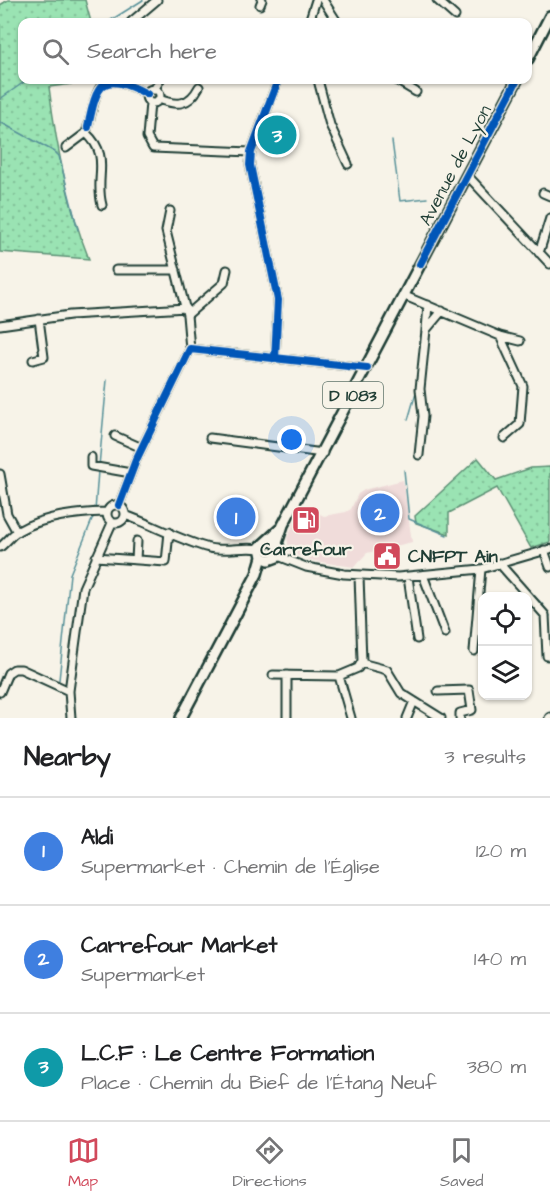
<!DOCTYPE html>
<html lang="en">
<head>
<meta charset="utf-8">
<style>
	:root { --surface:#fff; --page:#f2f2f2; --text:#202124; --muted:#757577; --line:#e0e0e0; --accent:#d1495b }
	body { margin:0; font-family:"Architects Daughter",sans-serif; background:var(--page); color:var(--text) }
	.controls { position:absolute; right:18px; bottom:18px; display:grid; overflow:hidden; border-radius:12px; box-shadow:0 2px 4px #0004 }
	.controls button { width:54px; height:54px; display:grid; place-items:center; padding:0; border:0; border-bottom:2px solid var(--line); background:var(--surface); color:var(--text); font:30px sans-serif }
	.you { position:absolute; left:292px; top:440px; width:21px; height:21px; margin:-15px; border:4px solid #fff; border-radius:50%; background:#1a73e8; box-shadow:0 0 0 9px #1a73e833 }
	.badge { display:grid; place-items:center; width:39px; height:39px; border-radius:50%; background:var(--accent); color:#fff; font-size:20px; font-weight:700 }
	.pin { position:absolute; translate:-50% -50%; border:3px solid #fff; box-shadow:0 2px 6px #0006 }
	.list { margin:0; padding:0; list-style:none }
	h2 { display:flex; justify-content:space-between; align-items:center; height:78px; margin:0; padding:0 24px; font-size:26px }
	h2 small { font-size:20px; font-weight:400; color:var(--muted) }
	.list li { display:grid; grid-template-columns:39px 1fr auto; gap:18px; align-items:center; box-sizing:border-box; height:108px; padding:0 24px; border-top:2px solid var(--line) }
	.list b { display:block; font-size:22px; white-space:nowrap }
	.list p { margin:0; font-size:20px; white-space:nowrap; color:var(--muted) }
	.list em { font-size:20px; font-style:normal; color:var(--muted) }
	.icon { flex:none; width:33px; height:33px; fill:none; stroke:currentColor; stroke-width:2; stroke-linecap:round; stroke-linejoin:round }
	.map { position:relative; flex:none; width:550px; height:718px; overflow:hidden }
	.search { position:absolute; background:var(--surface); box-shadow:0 2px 4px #0004; left:18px; right:18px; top:18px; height:66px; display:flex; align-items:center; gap:15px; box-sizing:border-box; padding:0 21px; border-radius:12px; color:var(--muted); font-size:22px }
	.sheet { height:402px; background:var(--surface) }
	nav { display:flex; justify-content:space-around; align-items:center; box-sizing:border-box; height:84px; border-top:2px solid var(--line); background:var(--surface); font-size:16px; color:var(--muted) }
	nav a { display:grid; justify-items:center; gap:3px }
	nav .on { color:var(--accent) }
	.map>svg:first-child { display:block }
	.built { fill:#f0dcda }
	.grass { fill:url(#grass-dots); stroke:#5c9074; stroke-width:1.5 }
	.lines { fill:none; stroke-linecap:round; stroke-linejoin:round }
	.stream { stroke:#569098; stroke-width:1.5 }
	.minor-casing { stroke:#1f3d34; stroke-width:11 }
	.major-casing { stroke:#1f3d34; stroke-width:14 }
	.minor { stroke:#f7f3e8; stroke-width:7 }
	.major { stroke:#f7f3e8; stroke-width:9 }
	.cycleway-casing { stroke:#f7f3e8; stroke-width:11 }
	.cycleway { stroke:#0057b8; stroke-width:8 }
	.labels { text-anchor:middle; stroke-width:4.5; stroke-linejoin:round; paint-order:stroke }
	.shield { fill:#f7f3e8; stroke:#60746a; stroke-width:1.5 }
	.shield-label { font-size:16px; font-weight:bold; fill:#1f3d34 }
	.street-label { font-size:18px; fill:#1f3d34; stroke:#f7f3e8 }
	.poi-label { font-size:18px; font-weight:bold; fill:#1f3d34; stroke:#f7f3e8 }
</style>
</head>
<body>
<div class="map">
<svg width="550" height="718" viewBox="0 0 550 718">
	<defs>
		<pattern id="grass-dots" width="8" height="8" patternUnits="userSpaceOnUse" patternTransform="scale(1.5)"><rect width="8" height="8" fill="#9ae3b3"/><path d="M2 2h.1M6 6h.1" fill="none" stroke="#84c49b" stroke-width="1.8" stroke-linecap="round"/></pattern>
	</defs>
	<rect width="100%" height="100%" fill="#f7f3e8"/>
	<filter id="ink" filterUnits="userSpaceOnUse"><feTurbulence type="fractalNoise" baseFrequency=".0167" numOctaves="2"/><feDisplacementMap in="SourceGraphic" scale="12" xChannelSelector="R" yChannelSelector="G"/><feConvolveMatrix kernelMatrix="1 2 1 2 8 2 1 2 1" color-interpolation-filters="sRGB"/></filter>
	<g filter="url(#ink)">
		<path class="built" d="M 403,480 L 412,542 L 367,553 L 354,567 L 314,561 L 290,553 L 287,538 L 302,505 L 324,516 L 346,512 L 351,509 L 358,494 L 364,490 Z"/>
		<path class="grass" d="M 8,0 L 85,0 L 91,22 L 22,22 L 22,80 L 102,80 L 49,87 C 56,145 67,204 89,259 L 0,252 L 0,5 Z
			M 478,458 L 496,480 L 531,468 L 550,467 L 550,542 L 531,548 L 497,488 L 449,513 L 449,534 L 416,523 L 415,516 Z"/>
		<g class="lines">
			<path class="stream" d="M 108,22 L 143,0
				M 0,99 L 27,80
				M 0,122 L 55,152 L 59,156 L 78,230
				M 392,141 L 400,201 L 427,198
				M 408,420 L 417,389
				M 99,466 L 107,380
				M 404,470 L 409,519 L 447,535
				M 95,511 L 98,471
				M 515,576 L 542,604 L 550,616
				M 59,680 L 70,574 L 94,515"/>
			<g class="minor-casing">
				<path id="minor" d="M 323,0 L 337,22
					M 437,0 L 455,16
					M 260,5 L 262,0
					M 131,22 L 157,0
					M 309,22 L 316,0
					M 318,80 L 330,125 L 348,164
					M 396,80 L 416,92
					M146 96a7 7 0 1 1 14 0a7 7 0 1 1-14 0Z
					M 154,90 L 160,80
					M 159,99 C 177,106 189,106 199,87
					M 150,103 L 147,137 L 153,148 L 251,152
					M 86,133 C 112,157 94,176 102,205
					M 66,148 L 86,133 C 99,91 92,65 147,94
					M 467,175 L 550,264
					M 543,193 L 550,196
					M 170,211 L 166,231 L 187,315 L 190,349
					M 539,253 L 550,218
					M 116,270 L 176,270
					M 405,296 L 500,336 L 520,341
					M 187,315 L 224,283 L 227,270
					M 0,325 L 70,315 L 186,308
					M 426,330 L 428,305
					M 500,336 L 523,386 L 520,424 L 504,438
					M 275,359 L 278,300 L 250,165 L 251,152 L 278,80
					M 33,360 L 44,357 L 39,319
					M 115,436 L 142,448
					M 210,438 L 323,453
					M 419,455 L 423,416 L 420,389 L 426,330 L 442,311
					M 91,457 L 91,466 L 131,473
					M 0,474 L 7,514 L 17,532
					M107 514a9 9 0 1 1 18 0a9 9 0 1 1-18 0Z
					M 119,505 L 136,460 L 190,349 L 367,368
					M 125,515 C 153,525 180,540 209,548 C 226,552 243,546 260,549
					M 0,547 C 6,543 11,535 18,531 C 44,516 77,513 106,512
					M 544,550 L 550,567
					M 278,556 L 306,567 L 344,574 L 398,577 L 481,569 L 550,549
					M 96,557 L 166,562 L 169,532
					M 136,560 L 137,541
					M 499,563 L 545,615 L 547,656
					M 423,575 L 445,633
					M 408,577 L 417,639
					M 474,651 L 481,569
					M 361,663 L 387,670 L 401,693 L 441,718
					M 273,675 L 339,676
					M 438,691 L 469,690 L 472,710 L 460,713 L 460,718
					M 0,692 L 8,673 L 14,669 L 21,669 L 69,691
					M 71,718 L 69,691 L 83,588 L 112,523
					M 287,718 L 287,675
					M 351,718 L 339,676 L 358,668 L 362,661 L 359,576
					M 407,718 L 414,701
					M 549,718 L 550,717"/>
			</g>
			<g class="major-casing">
				<path id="major" d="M 528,59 L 550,16
					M 269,540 L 277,543 L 280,551 L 277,557 L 269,560 L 262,557 L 260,547 L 280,529
					M 277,543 L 283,525 L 517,80
					M 181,718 L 257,574 L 262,557"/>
			</g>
			<use href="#minor" class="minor"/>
			<use href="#major" class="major"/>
			<g class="cycleway-casing">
				<path id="cycleway" d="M 88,127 C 97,83 101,70 147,94
					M 420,264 L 517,80
					M 275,359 L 278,300 L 250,165 L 251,152 L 278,80
					M 119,505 L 136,460 L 190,349 L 367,368"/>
			</g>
			<use href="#cycleway" class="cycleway"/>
		</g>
	</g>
	<defs>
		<g id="fuel-square" transform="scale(1.5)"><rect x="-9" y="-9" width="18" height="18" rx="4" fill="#d1495b" stroke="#f7f3e8"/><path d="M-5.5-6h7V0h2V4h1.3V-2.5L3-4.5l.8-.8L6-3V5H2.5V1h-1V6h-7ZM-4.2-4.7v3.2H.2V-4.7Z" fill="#fff"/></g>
		<g id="civic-square" transform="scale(1.5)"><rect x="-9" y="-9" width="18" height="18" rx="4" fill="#d1495b" stroke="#f7f3e8"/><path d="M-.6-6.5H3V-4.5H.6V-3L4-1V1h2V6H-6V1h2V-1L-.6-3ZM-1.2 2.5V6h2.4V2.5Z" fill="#fff"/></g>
	</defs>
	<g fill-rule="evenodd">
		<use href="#fuel-square" x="306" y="520"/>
		<use href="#civic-square" x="387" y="556"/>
	</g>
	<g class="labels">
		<rect class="shield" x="323" y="382" width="60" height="26" rx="4.5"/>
		<g class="shield-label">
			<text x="353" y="401">D 1083</text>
		</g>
		<g class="street-label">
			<text transform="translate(455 165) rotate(-62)" y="6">Avenue de Lyon</text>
		</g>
		<g class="poi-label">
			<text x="306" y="555">Carrefour</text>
			<text x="408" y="562" text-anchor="start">CNFPT Ain</text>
		</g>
	</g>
</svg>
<div class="controls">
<button><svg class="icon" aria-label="locate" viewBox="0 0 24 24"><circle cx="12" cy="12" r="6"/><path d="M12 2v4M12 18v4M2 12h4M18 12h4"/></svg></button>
<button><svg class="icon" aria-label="layers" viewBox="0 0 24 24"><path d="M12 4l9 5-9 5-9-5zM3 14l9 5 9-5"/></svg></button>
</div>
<div class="you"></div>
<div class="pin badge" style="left:236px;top:517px;background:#3f7fe0">1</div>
<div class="pin badge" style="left:380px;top:513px;background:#3f7fe0">2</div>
<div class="pin badge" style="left:277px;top:135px;background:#0f9aa8">3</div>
<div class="search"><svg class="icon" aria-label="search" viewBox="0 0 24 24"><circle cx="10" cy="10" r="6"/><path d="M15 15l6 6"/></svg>Search here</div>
</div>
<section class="sheet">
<h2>Nearby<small>3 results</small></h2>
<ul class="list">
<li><span class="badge" style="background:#3f7fe0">1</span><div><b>Aldi</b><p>Supermarket · Chemin de l'Église</p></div><em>120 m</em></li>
<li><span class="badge" style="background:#3f7fe0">2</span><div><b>Carrefour Market</b><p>Supermarket</p></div><em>140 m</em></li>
<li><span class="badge" style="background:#0f9aa8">3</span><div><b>L.C.F : Le Centre Formation</b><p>Place · Chemin du Bief de l'Étang Neuf</p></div><em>380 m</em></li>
</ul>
</section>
<nav>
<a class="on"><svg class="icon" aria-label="map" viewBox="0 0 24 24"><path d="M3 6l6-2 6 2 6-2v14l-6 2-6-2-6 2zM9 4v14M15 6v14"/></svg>Map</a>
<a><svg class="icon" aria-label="directions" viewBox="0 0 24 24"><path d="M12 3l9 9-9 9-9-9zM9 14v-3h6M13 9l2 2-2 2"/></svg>Directions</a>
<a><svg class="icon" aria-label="saved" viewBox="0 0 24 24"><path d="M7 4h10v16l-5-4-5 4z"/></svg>Saved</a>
</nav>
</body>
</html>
